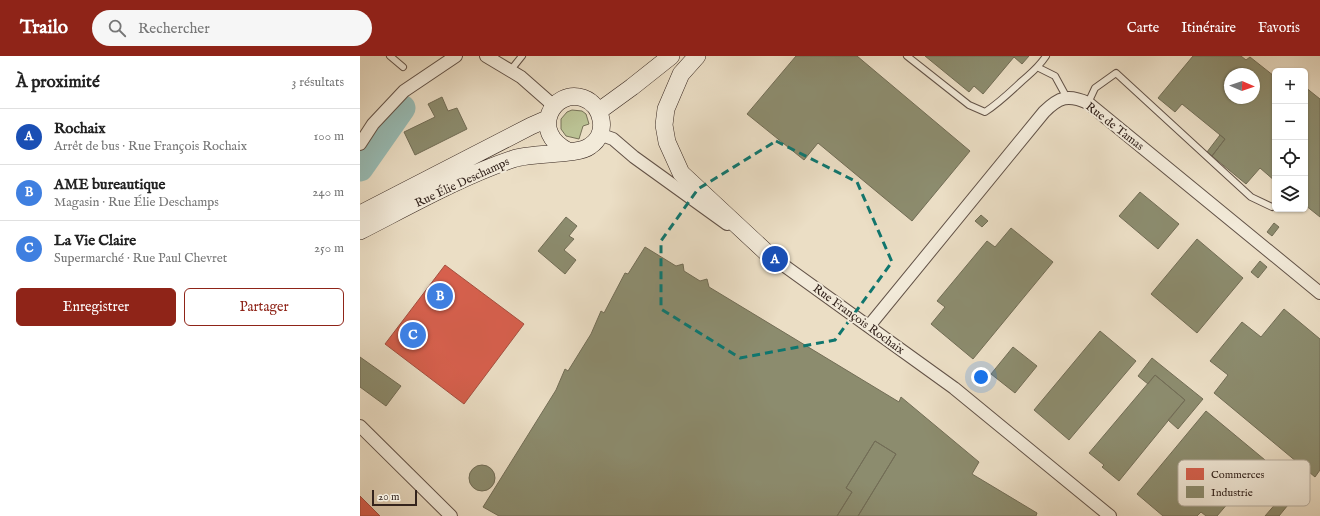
<!DOCTYPE html>
<html lang="fr">
<head>
<meta charset="utf-8">
<style>
	:root { --surface:#fff; --page:#f6f6f6; --text:#222; --muted:#767676; --line:#e0e0e0; --accent:#8f2418 }
	body { margin:0; font-family:"IM FELL English",serif; background:var(--page); color:var(--text) }
	.controls { position:absolute; right:12px; top:12px; display:grid; overflow:hidden; border-radius:6px; box-shadow:0 1px 3px #0004 }
	.controls button { width:36px; height:36px; display:grid; place-items:center; padding:0; border:0; border-bottom:1px solid var(--line); background:var(--surface); color:var(--text); font:20px sans-serif }
	.compass { position:absolute; left:864px; top:12px; width:36px; height:36px; border-radius:50%; background:var(--surface); box-shadow:0 1px 3px #0004; rotate:92deg }
	.scale { position:absolute; left:12px; bottom:10px; width:45px; box-sizing:border-box; padding-left:4px; border:2px solid #34241d; border-top:0; font-size:11px; line-height:14px; white-space:nowrap; color:#34241d; -webkit-text-stroke:3px #f2ead9; paint-order:stroke }
	.you { position:absolute; left:621px; top:321px; width:14px; height:14px; margin:-10px; border:3px solid #fff; border-radius:50%; background:#1a73e8; box-shadow:0 0 0 6px #1a73e833 }
	.badge { display:grid; place-items:center; width:26px; height:26px; border-radius:50%; background:var(--accent); color:#fff; font-size:13px; font-weight:700 }
	.pin { position:absolute; translate:-50% -50%; border:2px solid #fff; box-shadow:0 1px 4px #0006 }
	.list { margin:0; padding:0; list-style:none }
	h2 { display:flex; justify-content:space-between; align-items:center; height:52px; margin:0; padding:0 16px; font-size:17px }
	h2 small { font-size:13px; font-weight:400; color:var(--muted) }
	.list li { display:grid; grid-template-columns:26px 1fr auto; gap:12px; align-items:center; box-sizing:border-box; height:56px; padding:0 16px; border-top:1px solid var(--line) }
	.list b { display:block; font-size:15px; white-space:nowrap }
	.list p { margin:0; font-size:13px; white-space:nowrap; color:var(--muted) }
	.list em { font-size:13px; font-style:normal; color:var(--muted) }
	.actions { display:flex; gap:8px; padding:12px 16px }
	.actions a { flex:1; padding:9px 0; border:1px solid var(--accent); border-radius:6px; text-align:center; font-size:14px; color:var(--accent) }
	.actions .main { background:var(--accent); color:#fff }
	.icon { flex:none; width:22px; height:22px; fill:none; stroke:currentColor; stroke-width:2; stroke-linecap:round; stroke-linejoin:round }
	.map { position:relative; flex:none; width:960px; height:460px; overflow:hidden }
	header { display:flex; align-items:center; gap:24px; box-sizing:border-box; height:56px; padding:0 20px; background:var(--accent); color:#fff }
	header strong { font-size:19px }
	nav { display:flex; gap:22px; margin-inline-start:auto; font-size:14px }
	.search { width:280px; height:36px; background:var(--page); display:flex; align-items:center; gap:10px; box-sizing:border-box; padding:0 14px; border-radius:22px; color:var(--muted); font-size:15px }
	main { display:flex }
	aside { flex:1; background:var(--surface) }
	.map>svg:first-child { display:block }
	.green { fill:#bac193; stroke:#777258 }
	.shops { fill:#d6604d; stroke:#a54e3f }
	.industry { fill:#8c8c6e; stroke:#726d56; fill-rule:evenodd }
	.lines { fill:none; stroke-linecap:round; stroke-linejoin:round }
	.river { stroke:#98bcb5; stroke-width:27 }
	.lane-casing { stroke:#625247; stroke-width:8 }
	.street-casing { stroke:#625247; stroke-width:14 }
	.secondary-casing { stroke:#34241d; stroke-width:18 }
	.lane { stroke:#f2ead9; stroke-width:6 }
	.street { stroke:#f2ead9; stroke-width:12 }
	.secondary { stroke:#f2ead9; stroke-width:17 }
	.marked { fill:none; stroke:#0f766e; stroke-width:3; stroke-dasharray:8 5; stroke-linejoin:round }
	.labels { text-anchor:middle; stroke-width:4; stroke-linejoin:round; paint-order:stroke }
	.street-label { font-size:12px; fill:#34241d; stroke:#f2ead9 }
	.key { fill:#f2ead9; stroke:#b9afa1; stroke-width:1 }
	.key-label { font-size:11px; fill:#34241d }
</style>
</head>
<body>
<header>
<strong>Trailo</strong>
<div class="search"><svg class="icon" aria-label="search" viewBox="0 0 24 24"><circle cx="10" cy="10" r="6"/><path d="M15 15l6 6"/></svg>Rechercher</div>
<nav><a>Carte</a><a>Itinéraire</a><a>Favoris</a></nav>
</header>
<main>
<aside>
<h2>À proximité<small>3 résultats</small></h2>
<ul class="list">
<li><span class="badge" style="background:#1a4fb4">A</span><div><b>Rochaix</b><p>Arrêt de bus · Rue François Rochaix</p></div><em>100 m</em></li>
<li><span class="badge" style="background:#3f7fe0">B</span><div><b>AME bureautique</b><p>Magasin · Rue Élie Deschamps</p></div><em>240 m</em></li>
<li><span class="badge" style="background:#3f7fe0">C</span><div><b>La Vie Claire</b><p>Supermarché · Rue Paul Chevret</p></div><em>250 m</em></li>
</ul>
<div class="actions"><a class="main">Enregistrer</a><a>Partager</a></div>
</aside>
<div class="map">
<svg width="960" height="460" viewBox="0 0 960 460">
	<rect width="100%" height="100%" fill="#ebdec5"/>
	<filter id="stains"><feTurbulence type="fractalNoise" baseFrequency=".005" numOctaves="4"/><feColorMatrix values="0 0 0 0 .2 0 0 0 0 .09 0 0 0 0 .02 0 0 0 .5 -.17"/></filter>
	<radialGradient id="worn" r=".72"><stop offset=".6" stop-color="#630" stop-opacity="0"/><stop offset="1" stop-color="#630" stop-opacity=".3"/></radialGradient>
	<path class="green" d="M 212,54 L 222,55 L 226,58 L 229,68 L 223,70 L 219,83 L 206,80 L 201,73 L 201,63 L 207,56 Z"/>
	<path class="shops" d="M 85,209 L 164,268 L 104,348 L 25,288 Z
		M 0,440 L 20,460 L 0,460 Z"/>
	<path class="industry" d="M 436,0 L 497,0 L 610,95 L 552,165 L 458,87 L 444,104 L 387,58 Z
		M 565,0 L 669,0 L 662,8 L 654,1 L 623,38 L 614,30 L 609,36 Z
		M 833,0 L 881,0 L 886,4 L 890,1 L 914,20 L 915,19 L 915,125 L 900,112 L 886,128 L 852,100 L 865,83 L 822,48 L 815,56 L 798,42 ZM 870,18 L 894,18 L 894,42 L 870,42 Z
		M 945,31 L 960,43 L 960,161 L 945,149 Z
		M 82,41 L 88,55 L 97,52 L 107,73 L 55,99 L 44,76 L 75,61 L 68,48 Z
		M 860,79 L 865,83 L 852,100 L 847,96 Z
		M 780,136 L 819,168 L 798,193 L 759,160 Z
		M 621,159 L 628,165 L 622,171 L 615,165 Z
		M 206,161 L 217,170 L 209,180 L 214,183 L 204,194 L 216,204 L 205,218 L 178,195 Z
		M 914,167 L 919,171 L 912,180 L 907,176 Z
		M 651,172 L 693,206 L 613,303 L 571,268 L 585,251 L 577,245 L 627,185 L 635,191 Z
		M 837,183 L 883,222 L 837,277 L 791,238 Z
		M 285,191 L 316,210 L 323,208 L 324,215 L 340,225 L 347,223 L 349,231 L 539,346 L 541,341 L 619,406 L 612,418 L 677,457 L 676,460 L 498,460 L 536,398 L 515,385 L 486,432 L 492,436 L 477,460 L 139,460 L 123,451 L 196,334 L 205,313 L 208,315 L 231,278 L 241,255 L 244,257 L 265,217 L 268,218 Z
		M 900,205 L 907,211 L 898,222 L 891,216 Z
		M 924,253 L 960,283 L 960,414 L 955,421 L 854,337 L 868,319 L 850,305 L 882,266 L 901,281 Z
		M 740,275 L 776,305 L 709,384 L 674,354 Z
		M 653,291 L 677,310 L 655,337 L 631,318 Z
		M 0,301 L 41,330 L 26,350 L 0,331 Z
		M 792,302 L 843,343 L 818,373 L 808,364 L 825,344 L 795,319 L 788,328 L 778,320 Z
		M 795,319 L 825,344 L 759,425 L 742,411 L 744,409 L 729,397 Z
		M 846,355 L 905,404 L 857,460 L 846,460 L 841,456 L 837,460 L 803,460 L 777,438 Z
		M 515,385 L 536,398 L 498,460 L 477,460 L 492,436 L 486,432 Z
		M109 422a13 13 0 1 1 26 0a13 13 0 1 1-26 0Z
		M 924,438 L 932,444 L 919,460 L 905,460 Z"/>
	<g class="lines">
		<path class="river" d="M 0,112 L 42,52"/>
		<g class="lane-casing">
			<path id="lane" d="M 30,0 L 43,11
				M 547,0 L 609,49 L 625,56 C 639,47 649,37 662,25 C 672,16 678,12 686,0
				M 679,12 L 695,20 L 707,42
				M 150,15 L 162,0
				M 728,47 L 735,32 L 756,17 L 891,141 L 912,151"/>
		</g>
		<g class="street-casing">
			<path id="street" d="M 126,0 L 161,21 L 194,50
				M 239,78 L 253,83 L 274,101 L 367,168
				M 0,88 L 13,68 L 44,35 L 96,0
				M 401,193 L 594,332 L 750,460
				M 509,270 L 684,56 C 699,41 708,38 728,47 L 960,237
				M 0,370 L 91,460"/>
		</g>
		<g class="secondary-casing">
			<path id="secondary" d="M 337,0 L 321,18 L 306,53 L 304,69 L 307,86 L 321,117 L 407,197
				M 239,55 L 272,31 L 311,0
				M 0,158 L 171,70 L 187,63
				M 0,175 C 49,150 102,120 153,103 C 174,96 217,100 230,90 C 249,78 243,49 223,42 C 193,32 169,76 208,95"/>
		</g>
		<use href="#lane" class="lane"/>
		<use href="#street" class="street"/>
		<use href="#secondary" class="secondary"/>
	</g>
	<path class="marked" d="M 416,85 L 497,126 L 532,206 L 475,284 L 380,302 L 301,253 L 301,185 L 338,133 Z"/>
	<g class="labels">
		<g class="street-label">
			<text transform="translate(755 70) rotate(38)" y="4">Rue de Tamas</text>
			<text transform="translate(102 126) rotate(-25)" y="4">Rue Élie Deschamps</text>
			<text transform="translate(499 263) rotate(36)" y="4">Rue François Rochaix</text>
		</g>
	</g>
	<rect x="818" y="404" width="132" height="46" rx="6" class="key"/>
	<rect x="826" y="412" width="18" height="12" fill="#d6604d"/>
	<rect x="826" y="430" width="18" height="12" fill="#8c8c6e"/>
	<g class="key-label">
		<text x="851" y="422">Commerces</text>
		<text x="851" y="440">Industrie</text>
	</g>
	<rect width="100%" height="100%" filter="url(#stains)"/>
	<rect width="100%" height="100%" fill="url(#worn)"/>
</svg>
<div class="controls">
<button>+</button>
<button>−</button>
<button><svg class="icon" aria-label="locate" viewBox="0 0 24 24"><circle cx="12" cy="12" r="6"/><path d="M12 2v4M12 18v4M2 12h4M18 12h4"/></svg></button>
<button><svg class="icon" aria-label="layers" viewBox="0 0 24 24"><path d="M12 4l9 5-9 5-9-5zM3 14l9 5 9-5"/></svg></button>
</div>
<svg class="compass" viewBox="-18 -18 36 36"><path d="M0-13l5 13h-10z" fill="#e53935"/><path d="M0 13l5-13h-10z" fill="#767676"/></svg>
<div class="scale">20 m</div>
<div class="you"></div>
<div class="pin badge" style="left:415px;top:203px;background:#1a4fb4">A</div>
<div class="pin badge" style="left:80px;top:240px;background:#3f7fe0">B</div>
<div class="pin badge" style="left:53px;top:279px;background:#3f7fe0">C</div>
</div>
</main>
</body>
</html>
